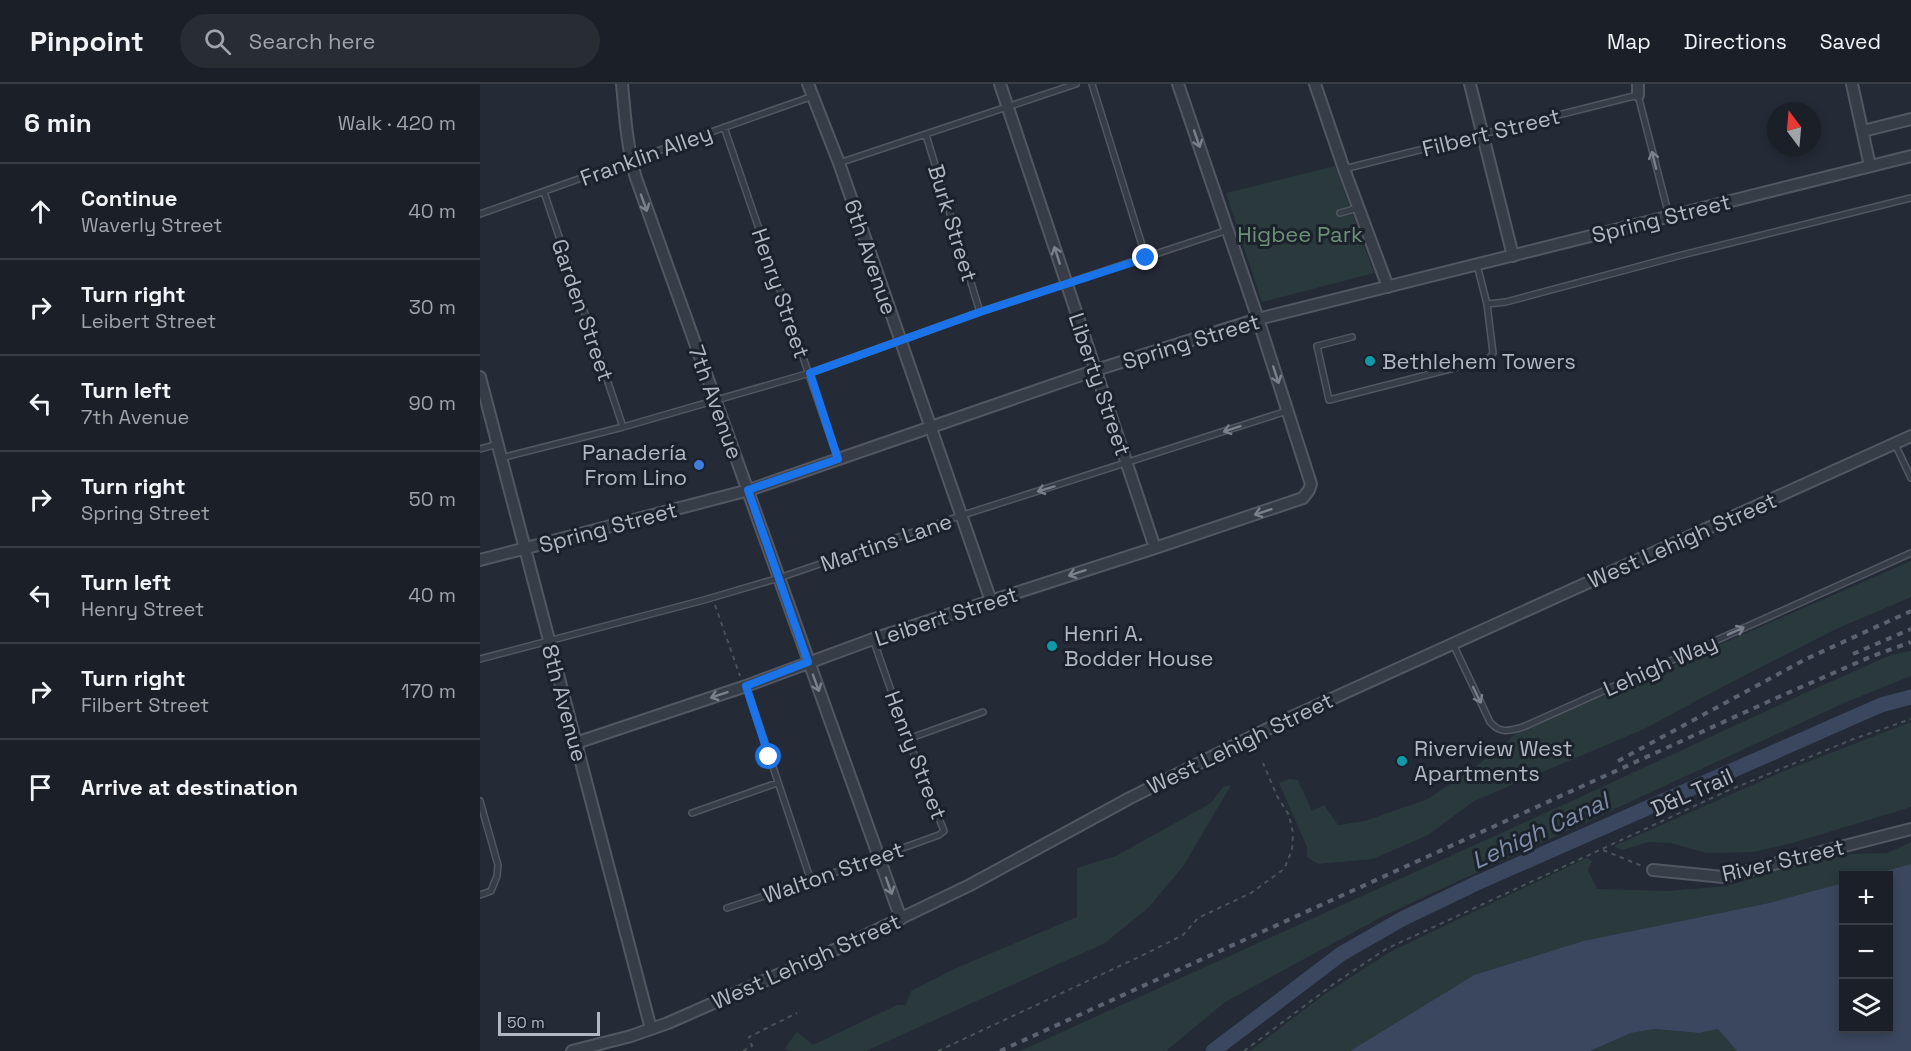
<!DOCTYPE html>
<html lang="en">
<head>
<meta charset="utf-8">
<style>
	:root { --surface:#1b2028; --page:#282d34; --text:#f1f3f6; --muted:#a0a3a8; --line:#393e45 }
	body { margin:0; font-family:"Space Grotesk",sans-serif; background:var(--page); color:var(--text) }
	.controls { position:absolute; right:18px; bottom:18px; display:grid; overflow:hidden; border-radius:0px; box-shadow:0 3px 9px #0003 }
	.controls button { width:54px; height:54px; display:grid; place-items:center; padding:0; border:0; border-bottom:2px solid var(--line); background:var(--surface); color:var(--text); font:30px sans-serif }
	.compass { position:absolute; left:1287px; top:18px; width:54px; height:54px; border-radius:50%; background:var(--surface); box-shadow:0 3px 9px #0003; rotate:344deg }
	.scale { position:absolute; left:18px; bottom:15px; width:102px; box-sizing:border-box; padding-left:6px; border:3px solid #b2b7c3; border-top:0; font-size:16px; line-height:21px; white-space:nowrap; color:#b2b7c3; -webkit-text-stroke:4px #1c222c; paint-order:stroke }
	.stop { position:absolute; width:18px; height:18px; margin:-14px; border:4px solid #1a73e8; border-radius:50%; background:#fff }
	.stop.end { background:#1a73e8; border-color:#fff; box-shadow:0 2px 6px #0008 }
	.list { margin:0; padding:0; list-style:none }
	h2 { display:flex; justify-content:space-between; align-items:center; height:78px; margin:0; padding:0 24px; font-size:26px }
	h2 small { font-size:20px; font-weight:400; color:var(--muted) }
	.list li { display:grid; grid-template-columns:39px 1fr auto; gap:18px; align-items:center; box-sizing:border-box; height:96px; padding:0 24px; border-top:2px solid var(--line) }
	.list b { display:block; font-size:22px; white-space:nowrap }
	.list p { margin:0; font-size:20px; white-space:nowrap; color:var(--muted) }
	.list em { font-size:20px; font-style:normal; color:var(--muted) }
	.icon { flex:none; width:33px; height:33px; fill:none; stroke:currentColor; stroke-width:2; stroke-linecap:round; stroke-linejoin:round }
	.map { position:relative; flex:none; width:1431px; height:967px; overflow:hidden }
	header { display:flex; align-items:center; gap:36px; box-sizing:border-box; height:84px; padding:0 30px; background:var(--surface); border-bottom:2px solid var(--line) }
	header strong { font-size:28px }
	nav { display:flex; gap:33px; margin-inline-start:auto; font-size:21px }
	.search { width:420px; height:54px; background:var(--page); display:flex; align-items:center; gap:15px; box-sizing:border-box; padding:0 21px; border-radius:33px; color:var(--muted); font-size:22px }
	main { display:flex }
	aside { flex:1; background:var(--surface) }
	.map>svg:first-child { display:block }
	.green { fill:#2a3a3c }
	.water { fill:#3b475e }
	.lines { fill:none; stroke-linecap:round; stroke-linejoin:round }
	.canal { stroke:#3b475e; stroke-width:15 }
	.lane-casing { stroke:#525762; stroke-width:8 }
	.street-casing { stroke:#525762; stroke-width:14 }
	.path { stroke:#475559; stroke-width:2; stroke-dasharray:4.5 4.5; stroke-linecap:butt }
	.lane { stroke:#373d47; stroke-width:5 }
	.street { stroke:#373d47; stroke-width:10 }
	.rail { stroke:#5c6270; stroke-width:4; stroke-dasharray:6 6; stroke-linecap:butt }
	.oneway { stroke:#7b808b }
	.route { stroke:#1a73e8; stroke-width:8 }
	.culture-dot { fill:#0f9aa8; stroke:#1c222c; stroke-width:2 }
	.shop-dot { fill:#3f7fe0; stroke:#1c222c; stroke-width:2 }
	.labels { text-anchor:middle; stroke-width:6; stroke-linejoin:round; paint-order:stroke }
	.street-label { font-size:22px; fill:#b2b7c3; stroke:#1c222c }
	.park-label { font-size:22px; fill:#6c9177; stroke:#1c222c }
	.poi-label { font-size:22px; fill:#b2b7c3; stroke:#1c222c; text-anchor:start }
	.water-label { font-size:24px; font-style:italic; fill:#7d8da8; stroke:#1c222c }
</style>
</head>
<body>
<header>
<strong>Pinpoint</strong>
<div class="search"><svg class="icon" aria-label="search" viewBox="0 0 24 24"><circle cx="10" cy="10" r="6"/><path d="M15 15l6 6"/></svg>Search here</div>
<nav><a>Map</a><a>Directions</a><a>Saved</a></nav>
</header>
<main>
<aside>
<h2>6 min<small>Walk · 420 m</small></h2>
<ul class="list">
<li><svg class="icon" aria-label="ahead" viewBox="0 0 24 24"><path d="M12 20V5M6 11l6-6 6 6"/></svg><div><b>Continue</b><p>Waverly Street</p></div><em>40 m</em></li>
<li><svg class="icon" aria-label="right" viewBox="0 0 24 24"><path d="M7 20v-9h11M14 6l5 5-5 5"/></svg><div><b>Turn right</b><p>Leibert Street</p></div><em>30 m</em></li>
<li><svg class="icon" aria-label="left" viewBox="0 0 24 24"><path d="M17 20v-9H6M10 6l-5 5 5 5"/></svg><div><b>Turn left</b><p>7th Avenue</p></div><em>90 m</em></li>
<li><svg class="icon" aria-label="right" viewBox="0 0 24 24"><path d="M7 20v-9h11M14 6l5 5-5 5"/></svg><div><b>Turn right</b><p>Spring Street</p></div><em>50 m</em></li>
<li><svg class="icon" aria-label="left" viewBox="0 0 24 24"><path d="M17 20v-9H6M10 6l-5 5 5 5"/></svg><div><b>Turn left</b><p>Henry Street</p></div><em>40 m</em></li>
<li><svg class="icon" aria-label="right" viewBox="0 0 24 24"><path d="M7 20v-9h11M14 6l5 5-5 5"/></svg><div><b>Turn right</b><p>Filbert Street</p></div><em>170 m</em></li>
<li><svg class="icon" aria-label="arrive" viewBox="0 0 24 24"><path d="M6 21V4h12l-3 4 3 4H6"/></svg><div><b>Arrive at destination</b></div></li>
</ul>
</aside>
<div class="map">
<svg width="1431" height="967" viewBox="0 0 1431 967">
	<rect width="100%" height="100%" fill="#242a36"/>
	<path class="green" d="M 855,82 L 894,189 L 782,218 L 746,109 Z
		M 1431,477 L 1431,513 L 1356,545 L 1246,601 L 1164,645 L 994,717 L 948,751 L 893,775 L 838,780 L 827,773 L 827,763 L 799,699 L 809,695 L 818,696 L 832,727 L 844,721 L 858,741 L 885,737 L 948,715 L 998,681 L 1036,650 Z
		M 1431,567 L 1431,592 L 1364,619 L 905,831 L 745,918 L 686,967 L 540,967 L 1094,716 L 1323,610 L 1411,571 Z
		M 1431,638 L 1431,723 L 1316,758 L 1274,768 L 1226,769 L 1191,759 L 1169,758 L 1142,766 L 1134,762 L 1304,687 Z
		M 751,701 L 704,781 L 670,822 L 625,859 L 386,967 L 308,967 L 305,964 L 317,948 L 333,961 L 417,921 L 426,921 L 431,907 L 474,885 L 597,833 L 597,784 L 636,772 L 731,719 L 743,703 Z
		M 1431,758 L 1431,780 L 1390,791 L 1364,792 L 1363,799 L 1289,819 L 1103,857 L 994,891 L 870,967 L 770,967 L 845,910 L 910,868 L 1107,774 L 1112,777 L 1108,786 L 1117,805 L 1187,807 L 1247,802 L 1329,777 L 1373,770 L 1408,769 Z
		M 1175,945 L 1219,949 L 1238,945 L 1258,967 L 1110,967 L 1151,949 Z"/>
	<path class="water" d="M 1431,780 L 1431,967 L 1257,967 L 1238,945 L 1219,949 L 1175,945 L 1151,949 L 1110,967 L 870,967 L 994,891 L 1103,857 L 1289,819 L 1363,799 L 1364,944 L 1408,944 L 1408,792 L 1390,791 Z"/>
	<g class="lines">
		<path class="canal" d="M 733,967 L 861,870 L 922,835 L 999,798 L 1401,621 L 1431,613"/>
		<g class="lane-casing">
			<path id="lane" d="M 612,0 L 666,174
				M 244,43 L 358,375
				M 446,51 L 500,228
				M 359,79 L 596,0
				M 864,85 L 1158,11 L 1189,132
				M 64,108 L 143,343
				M 860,129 L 878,124
				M 0,130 L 333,12
				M 997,181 L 1007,220 L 1026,218 L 1198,172 L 1431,114
				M 872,253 L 837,262 L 849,316 L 978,283 C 991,281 1007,281 1013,269 L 1007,220
				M 1415,360 L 1431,394
				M 0,365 L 18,360
				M 21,374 L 143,343 L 330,289 L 500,228 L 748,146
				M 973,560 L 1010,638 C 1020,650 1029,647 1043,643 L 1431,469
				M 0,575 L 224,516 L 299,494 L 480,432 L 807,327
				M 266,602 L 331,797
				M 428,655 L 503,628
				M 0,717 L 18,781 L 17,792 L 11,807 L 0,811
				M 212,729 L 297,699
				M 247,824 L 331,797 L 459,751 L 464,747 L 428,655 L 393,555"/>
		</g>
		<g class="street-casing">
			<path id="street" d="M 142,0 C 145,32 147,63 156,94 L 421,835
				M 328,0 L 359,79 L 511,517
				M 520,0 L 675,464
				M 835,0 L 864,85 L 908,203
				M 990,0 L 1033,172
				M 1158,0 L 1158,11
				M 1372,0 L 1390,82
				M 1383,47 L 1431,35
				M 0,293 L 171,945
				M 0,476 L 269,406 L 616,286 L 778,235 L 1431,72
				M 96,659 L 266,602 L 393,555 L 675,464 L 823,414 L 829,406 L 831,400 L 778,235 L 698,0
				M 1173,786 L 1243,793 L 1431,745
				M 92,967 L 151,952 L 188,939 L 359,864 L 490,801 L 650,714 L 807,635 L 1431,352"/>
		</g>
		<path class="path" d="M 235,521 L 260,592
			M 1123,766 L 1162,782
			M 263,967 L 272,962 L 269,953 L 317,929
			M 458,967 L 661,872 L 703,851 L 718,834 L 771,809 L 804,785 L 812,766 L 813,749 L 809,731 L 797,712 L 783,679
			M 764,967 L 855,899 L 906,865 L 1247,707 L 1371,656 L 1431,635"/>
		<use href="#lane" class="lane"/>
		<use href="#street" class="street"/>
		<path class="rail" d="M 1373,570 L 1431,545
			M 1138,677 L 1326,575 L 1431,527
			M 520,967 L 1294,615 L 1390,573 L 1431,558"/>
	</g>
	<defs><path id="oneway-shaft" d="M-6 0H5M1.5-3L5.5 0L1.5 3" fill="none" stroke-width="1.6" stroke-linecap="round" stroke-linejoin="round" transform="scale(1.5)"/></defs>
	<g class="oneway">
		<use href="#oneway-shaft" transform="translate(717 55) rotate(71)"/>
		<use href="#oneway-shaft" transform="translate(1174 76) rotate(-104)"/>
		<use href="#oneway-shaft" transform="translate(164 119) rotate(70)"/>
		<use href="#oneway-shaft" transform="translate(577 171) rotate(-108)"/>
		<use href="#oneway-shaft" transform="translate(796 291) rotate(72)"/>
		<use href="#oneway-shaft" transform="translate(752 345) rotate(162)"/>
		<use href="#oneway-shaft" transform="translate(566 405) rotate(163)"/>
		<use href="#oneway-shaft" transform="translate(783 428) rotate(162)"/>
		<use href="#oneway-shaft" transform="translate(597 489) rotate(162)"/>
		<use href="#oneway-shaft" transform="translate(1256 547) rotate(-24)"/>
		<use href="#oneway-shaft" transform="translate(336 599) rotate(70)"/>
		<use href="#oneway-shaft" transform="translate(239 611) rotate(161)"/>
		<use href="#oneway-shaft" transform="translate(997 611) rotate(64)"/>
		<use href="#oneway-shaft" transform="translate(409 802) rotate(70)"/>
	</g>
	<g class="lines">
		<path class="route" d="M 289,673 L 266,602 L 328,578 L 268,406 L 358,375 L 330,289 L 500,228 L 666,174"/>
	</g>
	<g class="culture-dot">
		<circle cx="890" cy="277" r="6"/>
		<circle cx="572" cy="562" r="6"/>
		<circle cx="922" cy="677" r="6"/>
	</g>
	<circle class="shop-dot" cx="219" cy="381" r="6"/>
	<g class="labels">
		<g class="street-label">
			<text transform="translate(1011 48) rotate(-14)" y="8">Filbert Street</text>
			<text transform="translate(166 71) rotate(-20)" y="8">Franklin Alley</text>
			<text transform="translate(1181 134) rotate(-14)" y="8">Spring Street</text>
			<text transform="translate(473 139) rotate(73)" y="8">Burk Street</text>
			<text transform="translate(391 173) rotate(71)" y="8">6th Avenue</text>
			<text transform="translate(301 209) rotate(71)" y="8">Henry Street</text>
			<text transform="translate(103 226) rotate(71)" y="8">Garden Street</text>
			<text transform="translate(711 257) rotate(-17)" y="8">Spring Street</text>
			<text transform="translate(620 300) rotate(71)" y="8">Liberty Street</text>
			<text transform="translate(236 318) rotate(70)" y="8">7th Avenue</text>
			<text transform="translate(128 443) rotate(-15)" y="8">Spring Street</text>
			<text transform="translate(1202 456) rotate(-24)" y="8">West Lehigh Street</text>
			<text transform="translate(406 458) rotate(-19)" y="8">Martins Lane</text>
			<text transform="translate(466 532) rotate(-18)" y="8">Leibert Street</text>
			<text transform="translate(1180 581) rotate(-24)" y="8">Lehigh Way</text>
			<text transform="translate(85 619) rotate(75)" y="8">8th Avenue</text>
			<text transform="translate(760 659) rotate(-26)" y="8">West Lehigh Street</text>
			<text transform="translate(436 671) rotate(69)" y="8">Henry Street</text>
			<text transform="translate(1212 708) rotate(-24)" y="8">D&amp;L Trail</text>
			<text transform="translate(1303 776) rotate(-13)" y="8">River Street</text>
			<text transform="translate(353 788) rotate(-19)" y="8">Walton Street</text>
			<text transform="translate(326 877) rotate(-24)" y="8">West Lehigh Street</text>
		</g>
		<g class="park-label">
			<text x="820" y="158">Higbee Park</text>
		</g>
		<g class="poi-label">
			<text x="902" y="285">Bethlehem Towers</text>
			<text x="207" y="376" text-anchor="end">Panadería<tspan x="207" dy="25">From Lino</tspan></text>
			<text x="584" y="557">Henri A.<tspan x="584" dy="25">Bodder House</tspan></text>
			<text x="934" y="672">Riverview West<tspan x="934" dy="25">Apartments</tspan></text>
		</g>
		<g class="water-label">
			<text transform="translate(1060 747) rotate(-25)" y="8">Lehigh Canal</text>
		</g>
	</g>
</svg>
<div class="controls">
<button>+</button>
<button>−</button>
<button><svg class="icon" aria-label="layers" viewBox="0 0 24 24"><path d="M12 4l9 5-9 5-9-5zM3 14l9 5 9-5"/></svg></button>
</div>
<svg class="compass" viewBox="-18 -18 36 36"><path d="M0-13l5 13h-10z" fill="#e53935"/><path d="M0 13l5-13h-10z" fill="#a0a3a8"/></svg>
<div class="scale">50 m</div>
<div class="stop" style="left:289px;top:673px"></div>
<div class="stop end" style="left:666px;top:174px"></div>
</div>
</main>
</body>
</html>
